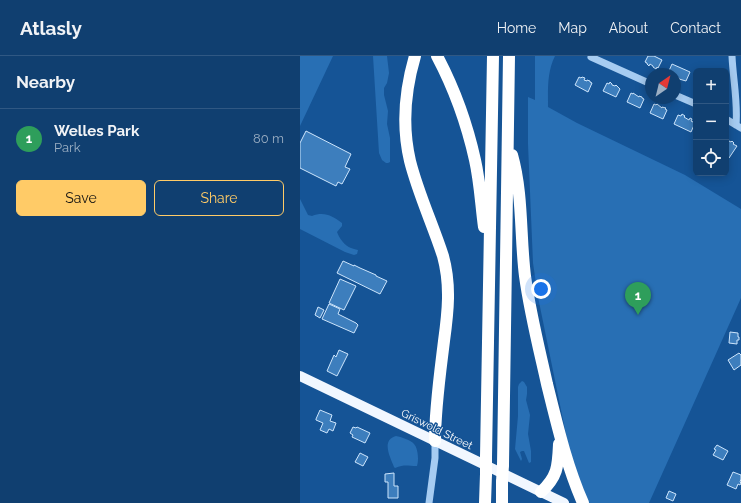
<!DOCTYPE html>
<html lang="en">
<head>
<meta charset="utf-8">
<style>
	:root { --surface:#103f70; --page:#194675; --text:#f1f3f6; --muted:#9cafc3; --line:#305883; --accent:#ffcb67 }
	body { margin:0; font-family:Raleway,sans-serif; background:var(--page); color:var(--text) }
	.controls { position:absolute; right:12px; top:12px; display:grid; overflow:hidden; border-radius:6px; box-shadow:0 2px 10px #0003 }
	.controls button { width:36px; height:36px; display:grid; place-items:center; padding:0; border:0; border-bottom:1px solid var(--line); background:var(--surface); color:var(--text); font:20px sans-serif }
	.compass { position:absolute; left:345px; top:12px; width:36px; height:36px; border-radius:50%; background:var(--surface); box-shadow:0 2px 10px #0003; rotate:35deg }
	.you { position:absolute; left:241px; top:233px; width:14px; height:14px; margin:-10px; border:3px solid #fff; border-radius:50%; background:#1a73e8; box-shadow:0 0 0 6px #1a73e833 }
	.badge { display:grid; place-items:center; width:26px; height:26px; border-radius:50%; background:var(--accent); color:#fff; font-size:13px; font-weight:700 }
	.pin { position:absolute; translate:-50% -33px; filter:drop-shadow(0 1px 2px #0008) }
	.pin::after { content:''; position:absolute; top:21px; width:14px; height:12px; background:inherit; clip-path:polygon(0 0,100% 0,50% 100%) }
	.list { margin:0; padding:0; list-style:none }
	h2 { display:flex; justify-content:space-between; align-items:center; height:52px; margin:0; padding:0 16px; font-size:17px }
	h2 small { font-size:13px; font-weight:400; color:var(--muted) }
	.list li { display:grid; grid-template-columns:26px 1fr auto; gap:12px; align-items:center; box-sizing:border-box; height:60px; padding:0 16px; border-top:1px solid var(--line) }
	.list b { display:block; font-size:15px; white-space:nowrap }
	.list p { margin:0; font-size:13px; white-space:nowrap; color:var(--muted) }
	.list em { font-size:13px; font-style:normal; color:var(--muted) }
	.actions { display:flex; gap:8px; padding:12px 16px }
	.actions a { flex:1; padding:9px 0; border:1px solid var(--accent); border-radius:6px; text-align:center; font-size:14px; color:var(--accent) }
	.actions .main { background:var(--accent); color:#111 }
	.icon { flex:none; width:22px; height:22px; fill:none; stroke:currentColor; stroke-width:2; stroke-linecap:round; stroke-linejoin:round }
	.map { position:relative; flex:none; width:441px; height:447px; overflow:hidden }
	header { display:flex; align-items:center; gap:24px; box-sizing:border-box; height:56px; padding:0 20px; background:var(--surface); border-bottom:1px solid var(--line) }
	header strong { font-size:19px }
	nav { display:flex; gap:22px; margin-inline-start:auto; font-size:14px }
	main { display:flex }
	aside { flex:1; background:var(--surface) }
	.map>svg:first-child { display:block }
	.green { fill:#286fb4 }
	.building { fill:#3d7ebd; stroke:#cde5fc }
	.lines { fill:none; stroke-linecap:round; stroke-linejoin:round }
	.minor { stroke:#a6ccf2; stroke-width:7 }
	.major { stroke:#f1f7ff; stroke-width:10 }
	.highway { stroke:#fff; stroke-width:12 }
	.highway-bridge { stroke:#fff; stroke-width:12 }
	.labels { text-anchor:middle; stroke-width:3; stroke-linejoin:round; paint-order:stroke }
	.street-label { font-size:11px; fill:#fff; stroke:#155496 }
</style>
</head>
<body>
<header>
<strong>Atlasly</strong>
<nav><a>Home</a><a>Map</a><a>About</a><a>Contact</a></nav>
</header>
<main>
<aside>
<h2>Nearby<small></small></h2>
<ul class="list">
<li><span class="badge" style="background:#2e9e5b">1</span><div><b>Welles Park</b><p>Park</p></div><em>80 m</em></li>
</ul>
<div class="actions"><a class="main">Save</a><a>Share</a></div>
</aside>
<div class="map">
<svg width="441" height="447" viewBox="0 0 441 447">
	<rect width="100%" height="100%" fill="#155496"/>
	<path class="green" d="M 0,0 L 33,0 L 0,70 Z
		M 73,0 L 87,0 L 89,17 L 87,27 L 84,32 L 84,39 L 88,55 L 87,68 L 90,82 L 90,106 L 88,107 L 86,107 L 82,104 L 79,97 Z
		M 235,0 L 255,0 C 247,16 248,33 248,51 L 277,67 L 385,119 L 441,153 L 441,242 L 349,447 L 287,447 L 270,398 L 238,241 L 233,207 L 228,88 L 228,41 L 235,44 Z
		M 0,143 L 8,159 L 12,160 C 24,155 33,160 42,167 L 42,170 L 37,176 C 39,182 45,190 51,192 C 53,193 55,193 58,194 L 57,198 L 54,199 L 45,196 L 0,173 Z
		M 222,325 L 224,326 L 227,331 L 227,338 L 226,344 L 230,359 L 228,378 L 231,395 L 231,406 L 229,407 L 224,395 L 222,395 L 220,396 L 222,403 L 221,405 L 215,393 L 218,360 L 218,331 L 219,328 Z
		M 96,380 C 101,381 111,384 114,388 C 118,392 119,404 117,410 C 107,410 105,408 95,412 L 94,411 C 90,401 81,384 96,380 Z"/>
	<path class="building" d="M 348,0 L 354,0 L 362,4 L 358,12 L 357,11 L 356,13 L 353,11 L 353,10 L 350,8 L 349,10 L 347,8 L 347,7 L 345,6 Z
		M 372,8 L 390,16 L 386,25 L 379,23 L 379,22 L 375,20 L 375,18 L 371,18 L 368,17 Z
		M 279,21 L 281,22 L 282,21 L 285,22 L 284,24 L 287,25 L 287,24 L 290,25 L 290,26 L 292,27 L 288,36 L 275,29 Z
		M 310,26 L 312,28 L 312,29 L 315,30 L 316,29 L 320,33 L 316,41 L 303,35 L 307,27 L 309,28 Z
		M 331,37 L 333,38 L 333,37 L 339,41 L 339,40 L 342,41 L 342,42 L 344,43 L 340,52 L 327,46 Z
		M 354,48 L 356,49 L 357,48 L 362,52 L 362,51 L 366,52 L 365,53 L 367,54 L 363,63 L 350,57 Z
		M 382,58 L 385,60 L 384,61 L 389,64 L 390,62 L 392,63 L 391,65 L 395,67 L 391,76 L 374,68 L 378,59 L 381,60 Z
		M 6,75 L 51,98 L 45,111 L 50,113 L 42,128 L 38,126 L 36,130 L 0,112 L 0,87 Z
		M 427,84 L 431,86 L 432,85 L 434,87 L 433,88 L 437,90 L 429,102 L 426,100 L 426,86 Z
		M 43,205 L 54,210 L 54,209 L 60,212 L 76,219 L 76,220 L 87,225 L 80,238 L 37,217 Z
		M 40,223 L 56,230 L 44,254 L 29,247 Z
		M 29,248 L 40,253 L 38,258 L 56,267 L 58,269 L 54,277 L 22,263 Z
		M 18,251 L 24,254 L 20,262 L 15,259 Z
		M 430,276 L 438,277 L 438,281 L 439,281 L 439,284 L 437,284 L 437,288 L 429,287 Z
		M 39,294 L 48,298 L 37,320 L 27,315 L 34,299 L 36,301 Z
		M 439,297 L 441,299 L 441,309 L 434,314 L 428,304 Z
		M 20,354 L 32,359 L 30,365 L 36,367 L 33,375 L 29,373 L 27,377 L 20,374 L 23,367 L 16,364 L 16,363 Z
		M 53,371 L 56,372 L 57,371 L 70,377 L 65,387 L 52,381 L 53,379 L 50,377 Z
		M 417,389 L 428,395 L 423,404 L 413,399 L 416,394 L 414,393 Z
		M 60,397 L 68,401 L 63,410 L 55,406 Z
		M 433,416 L 441,419 L 441,423 L 440,426 L 441,427 L 440,429 L 438,428 L 436,433 L 427,429 Z
		M 94,417 L 94,430 L 98,430 L 98,442 L 88,442 L 88,426 L 85,426 L 85,418 Z
		M 369,435 L 376,438 L 373,445 L 366,442 Z"/>
	<g class="lines">
		<path class="minor" d="M 432,0 C 433,23 438,46 436,69
			M 291,1 L 351,28
			M 375,39 L 396,48
			M 426,63 L 441,72
			M 129,447 L 135,402 L 135,385"/>
		<path class="major" d="M 0,320 L 264,447"/>
		<path class="highway" d="M 115,0 C 105,34 102,71 110,105 C 118,137 133,169 143,200 C 151,229 148,256 144,285 C 140,318 135,352 135,385
			M 137,0 C 154,32 167,68 175,104 C 180,126 181,149 184,171
			M 212,99 C 223,138 220,180 225,220 C 230,257 239,292 247,328 C 257,368 266,408 283,447
			M 186,401 L 193,0
			M 203,409 L 209,0
			M 241,436 C 258,420 258,410 259,388
			M 185,447 L 186,418
			M 202,447 L 202,426"/>
		<path class="highway-bridge" d="M 186,418 L 186,401
			M 202,426 L 203,409"/>
	</g>
	<g class="labels">
		<g class="street-label">
			<text transform="translate(137 373) rotate(26)" y="4">Griswold Street</text>
		</g>
	</g>
</svg>
<div class="controls">
<button>+</button>
<button>−</button>
<button><svg class="icon" aria-label="locate" viewBox="0 0 24 24"><circle cx="12" cy="12" r="6"/><path d="M12 2v4M12 18v4M2 12h4M18 12h4"/></svg></button>
</div>
<svg class="compass" viewBox="-18 -18 36 36"><path d="M0-13l5 13h-10z" fill="#e53935"/><path d="M0 13l5-13h-10z" fill="#9cafc3"/></svg>
<div class="you"></div>
<div class="pin badge" style="left:338px;top:259px;background:#2e9e5b">1</div>
</div>
</main>
</body>
</html>
